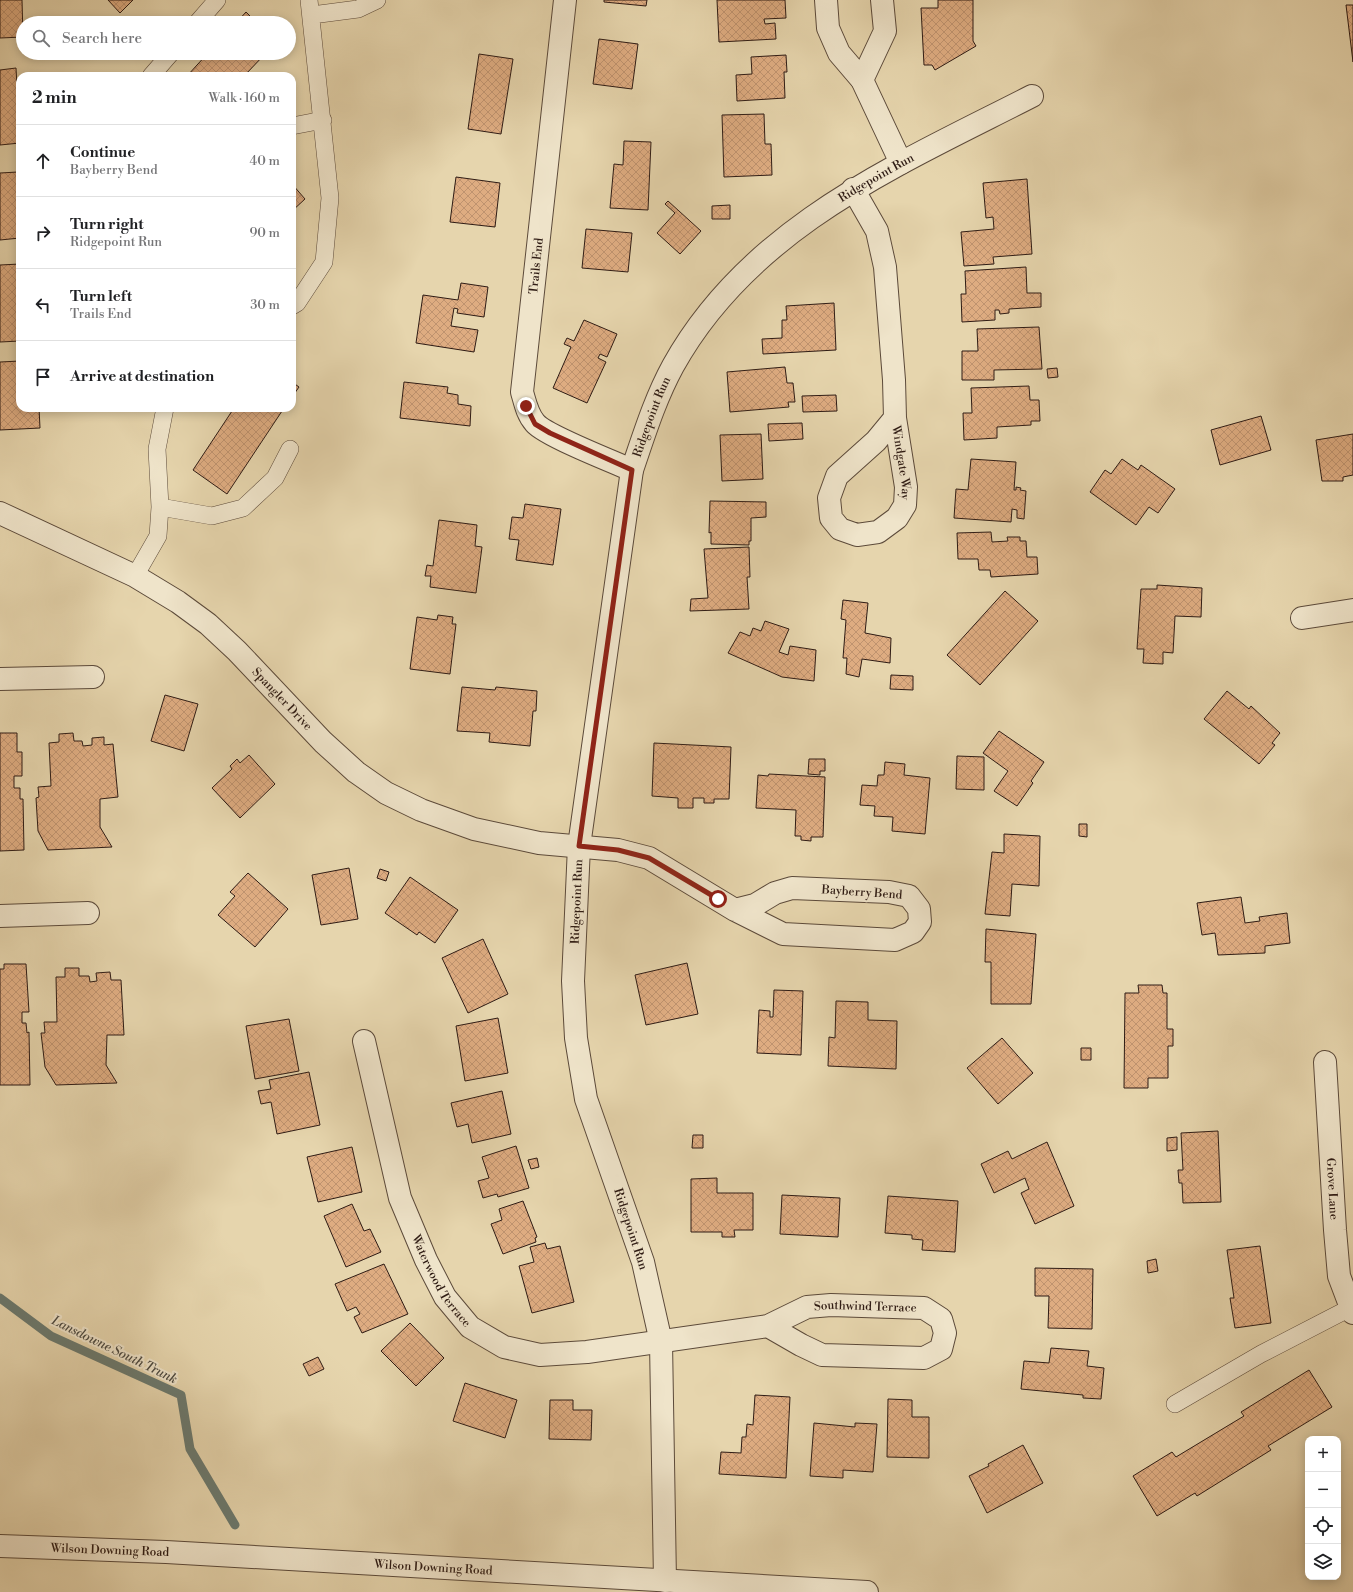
<!DOCTYPE html>
<html lang="en">
<head>
<meta charset="utf-8">
<style>
	:root { --surface:#fff; --page:#f6f6f6; --text:#202124; --muted:#757577; --line:#e0e0e0 }
	body { margin:0; font-family:"Libre Bodoni",serif; background:var(--page); color:var(--text) }
	.controls { position:absolute; right:12px; bottom:12px; display:grid; overflow:hidden; border-radius:8px; box-shadow:0 2px 10px #0003 }
	.controls button { width:36px; height:36px; display:grid; place-items:center; padding:0; border:0; border-bottom:1px solid var(--line); background:var(--surface); color:var(--text); font:20px sans-serif }
	.stop { position:absolute; width:12px; height:12px; margin:-9px; border:3px solid #8f2418; border-radius:50%; background:#fff }
	.stop.end { background:#8f2418; border-color:#fff; box-shadow:0 1px 4px #0008 }
	.list { margin:0; padding:0; list-style:none }
	h2 { display:flex; justify-content:space-between; align-items:center; height:52px; margin:0; padding:0 16px; font-size:17px }
	h2 small { font-size:13px; font-weight:400; color:var(--muted) }
	.list li { display:grid; grid-template-columns:26px 1fr auto; gap:12px; align-items:center; box-sizing:border-box; height:72px; padding:0 16px; border-top:1px solid var(--line) }
	.list b { display:block; font-size:15px; white-space:nowrap }
	.list p { margin:0; font-size:13px; white-space:nowrap; color:var(--muted) }
	.list em { font-size:13px; font-style:normal; color:var(--muted) }
	.icon { flex:none; width:22px; height:22px; fill:none; stroke:currentColor; stroke-width:2; stroke-linecap:round; stroke-linejoin:round }
	.map { position:relative; flex:none; width:1353px; height:1592px; overflow:hidden }
	.search { position:absolute; background:var(--surface); box-shadow:0 2px 10px #0003; left:16px; top:16px; width:280px; height:44px; display:flex; align-items:center; gap:10px; box-sizing:border-box; padding:0 14px; border-radius:22px; color:var(--muted); font-size:15px }
	.panel { position:absolute; background:var(--surface); box-shadow:0 2px 10px #0003; left:16px; top:72px; width:280px; height:340px; border-radius:12px }
	.map>svg:first-child { display:block }
	.lines { fill:none; stroke-linecap:round; stroke-linejoin:round }
	.stream { stroke:#6c7a6f; stroke-width:9 }
	.building { fill:url(#building-cross-hatch); stroke:#2e1b14 }
	.service-casing { stroke:#5c4a3a; stroke-width:18 }
	.minor-casing { stroke:#5c4a3a; stroke-width:24 }
	.tertiary-casing { stroke:#5c4a3a; stroke-width:24 }
	.service { stroke:#efe4ca; stroke-width:17 }
	.minor { stroke:#efe4ca; stroke-width:22 }
	.tertiary { stroke:#efe4ca; stroke-width:22 }
	.route { stroke:#8f2418; stroke-width:5 }
	.labels { text-anchor:middle; stroke-width:4; stroke-linejoin:round; paint-order:stroke }
	.street-label { font-size:12px; fill:#2e1b14; stroke:#efe4ca }
	.water-label { font-size:13px; font-style:italic; fill:#4d4a41; stroke:#efe4ca }
</style>
</head>
<body>
<div class="map">
<svg width="1353" height="1592" viewBox="0 0 1353 1592">
	<defs>
		<pattern id="building-cross-hatch" width="8" height="8" patternUnits="userSpaceOnUse"><rect width="8" height="8" fill="#deac81"/><path d="M0 0l8 8M0 8l8-8" fill="none" stroke="#bf936f"/></pattern>
	</defs>
	<rect width="100%" height="100%" fill="#e6d5ad"/>
	<filter id="stains"><feTurbulence type="fractalNoise" baseFrequency=".005" numOctaves="4"/><feColorMatrix values="0 0 0 0 .2 0 0 0 0 .09 0 0 0 0 .02 0 0 0 .5 -.17"/></filter>
	<radialGradient id="worn" r=".72"><stop offset=".6" stop-color="#630" stop-opacity="0"/><stop offset="1" stop-color="#630" stop-opacity=".3"/></radialGradient>
	<g class="lines">
		<path class="stream" d="M 0,1298 L 51,1336 L 181,1395 L 190,1449 L 235,1525"/>
	</g>
	<path class="building" d="M 0,0 L 22,0 L 23,37 L 0,38 Z
		M 108,0 L 133,0 L 120,13 Z
		M 604,0 L 647,0 L 646,6 L 604,2 Z
		M 717,0 L 785,0 L 786,18 L 764,19 L 765,24 L 775,23 L 776,39 L 719,42 Z
		M 938,0 L 973,0 L 973,41 L 976,46 L 935,70 L 932,65 L 924,65 L 921,8 L 938,8 Z
		M 1346,5 L 1353,5 L 1353,62 Z
		M 246,12 L 257,23 L 236,23 Z
		M 599,39 L 638,44 L 632,89 L 593,84 Z
		M 208,53 L 266,53 L 244,76 L 187,76 Z
		M 479,54 L 513,59 L 501,134 L 468,129 Z
		M 786,55 L 787,72 L 784,72 L 785,98 L 737,101 L 736,75 L 752,74 L 751,57 Z
		M 16,68 L 20,143 L 0,145 L 0,70 Z
		M 764,114 L 765,144 L 771,144 L 772,175 L 724,177 L 722,115 Z
		M 624,141 L 651,142 L 648,210 L 610,208 L 614,164 L 623,165 Z
		M 18,172 L 20,238 L 0,240 L 0,173 Z
		M 456,177 L 500,183 L 495,227 L 450,222 Z
		M 1027,179 L 1032,254 L 993,257 L 994,264 L 964,266 L 961,232 L 994,229 L 993,217 L 986,218 L 983,183 Z
		M 292,184 L 305,199 L 292,211 Z
		M 668,201 L 701,231 L 680,254 L 657,233 L 675,213 L 665,204 Z
		M 730,205 L 730,219 L 712,219 L 712,206 Z
		M 586,229 L 632,233 L 628,272 L 582,268 Z
		M 20,264 L 20,341 L 0,342 L 0,265 Z
		M 1026,267 L 1027,293 L 1041,293 L 1041,307 L 1009,309 L 1009,313 L 1000,314 L 999,310 L 995,310 L 995,320 L 962,322 L 961,294 L 966,294 L 965,271 Z
		M 461,283 L 488,287 L 484,317 L 457,313 L 458,309 L 454,308 L 451,326 L 478,330 L 474,352 L 416,343 L 423,295 L 458,300 Z
		M 834,303 L 836,350 L 763,354 L 762,339 L 782,338 L 782,320 L 787,320 L 786,306 Z
		M 584,320 L 617,334 L 607,357 L 600,354 L 598,358 L 606,362 L 587,403 L 553,388 L 571,347 L 564,344 L 567,338 L 574,341 Z
		M 1039,327 L 1042,369 L 994,370 L 994,380 L 962,380 L 962,351 L 978,351 L 977,329 Z
		M 20,361 L 20,408 L 39,408 L 40,428 L 0,430 L 0,362 Z
		M 785,367 L 787,383 L 793,383 L 795,402 L 788,402 L 789,407 L 730,412 L 727,372 Z
		M 1057,368 L 1058,377 L 1048,378 L 1047,369 Z
		M 292,382 L 299,387 L 292,397 Z
		M 404,382 L 448,387 L 447,393 L 458,395 L 458,404 L 471,406 L 470,426 L 400,418 Z
		M 1029,386 L 1030,400 L 1039,400 L 1040,421 L 1031,421 L 1031,425 L 997,427 L 997,438 L 964,440 L 963,413 L 972,413 L 971,388 Z
		M 836,395 L 837,411 L 803,412 L 802,396 Z
		M 234,408 L 284,408 L 227,494 L 193,470 Z
		M 1261,416 L 1271,450 L 1220,465 L 1211,430 Z
		M 802,423 L 803,439 L 769,441 L 768,424 Z
		M 761,434 L 763,479 L 722,481 L 720,435 Z
		M 1353,434 L 1353,475 L 1343,477 L 1343,481 L 1322,481 L 1316,440 Z
		M 971,459 L 1016,462 L 1014,490 L 1016,490 L 1016,487 L 1021,488 L 1020,490 L 1026,491 L 1024,519 L 1017,518 L 1017,510 L 1012,509 L 1011,522 L 954,518 L 956,489 L 968,490 Z
		M 1122,459 L 1138,470 L 1141,465 L 1175,489 L 1158,513 L 1149,507 L 1136,525 L 1090,492 L 1105,470 L 1111,474 Z
		M 710,501 L 766,502 L 766,517 L 751,518 L 751,541 L 749,541 L 749,545 L 711,544 L 711,532 L 709,533 Z
		M 525,504 L 561,509 L 553,565 L 516,560 L 519,540 L 509,539 L 512,517 L 523,518 Z
		M 439,520 L 477,525 L 475,546 L 482,547 L 476,593 L 430,587 L 431,576 L 425,576 L 427,565 L 433,566 Z
		M 991,532 L 992,542 L 1008,541 L 1007,537 L 1020,537 L 1020,541 L 1026,541 L 1027,557 L 1037,557 L 1038,574 L 991,577 L 990,570 L 979,570 L 978,559 L 958,559 L 957,533 Z
		M 749,547 L 750,577 L 747,577 L 749,609 L 690,611 L 691,599 L 708,598 L 704,549 Z
		M 1157,585 L 1202,588 L 1201,617 L 1175,616 L 1173,653 L 1163,652 L 1163,664 L 1143,663 L 1144,649 L 1137,649 L 1141,589 L 1157,589 Z
		M 1005,591 L 1038,621 L 980,685 L 947,655 Z
		M 843,600 L 868,603 L 865,633 L 891,638 L 890,663 L 862,659 L 859,677 L 846,674 L 847,658 L 843,658 L 846,620 L 841,619 Z
		M 438,615 L 453,617 L 452,624 L 456,624 L 450,674 L 410,669 L 417,617 L 437,620 Z
		M 765,621 L 789,629 L 779,652 L 788,655 L 790,646 L 816,650 L 814,681 L 782,677 L 728,653 L 740,632 L 750,636 L 753,628 L 761,631 Z
		M 891,675 L 913,676 L 913,690 L 890,689 Z
		M 462,687 L 495,690 L 496,687 L 537,691 L 536,711 L 533,711 L 530,746 L 489,742 L 490,733 L 457,731 Z
		M 1227,691 L 1249,709 L 1251,706 L 1280,733 L 1272,743 L 1275,745 L 1259,764 L 1204,719 Z
		M 165,695 L 198,704 L 184,751 L 151,741 Z
		M 999,731 L 1044,762 L 1031,781 L 1033,783 L 1017,806 L 994,791 L 1008,771 L 983,753 Z
		M 0,733 L 17,733 L 17,752 L 22,752 L 22,776 L 14,776 L 14,788 L 20,788 L 20,799 L 23,799 L 24,850 L 0,851 Z
		M 73,733 L 74,741 L 82,741 L 83,746 L 92,745 L 92,738 L 104,737 L 104,745 L 113,744 L 118,797 L 100,799 L 100,827 L 112,847 L 48,850 L 38,831 L 36,798 L 39,797 L 38,787 L 51,786 L 49,743 L 59,742 L 59,734 Z
		M 654,743 L 731,747 L 729,799 L 714,799 L 714,803 L 704,803 L 704,798 L 693,798 L 693,808 L 678,808 L 678,798 L 652,796 Z
		M 249,755 L 275,784 L 240,818 L 212,788 L 232,769 L 230,766 L 237,759 L 240,763 Z
		M 957,756 L 984,757 L 984,790 L 956,789 Z
		M 809,759 L 825,759 L 825,771 L 820,771 L 820,775 L 808,774 Z
		M 885,762 L 905,764 L 904,775 L 930,778 L 925,834 L 892,831 L 893,817 L 874,816 L 875,806 L 860,805 L 862,785 L 877,786 L 878,775 L 884,775 Z
		M 769,774 L 825,777 L 823,837 L 811,837 L 811,841 L 801,840 L 801,836 L 795,836 L 796,810 L 756,808 L 758,775 L 768,776 Z
		M 1079,824 L 1087,824 L 1087,837 L 1079,836 Z
		M 1004,834 L 1040,836 L 1039,886 L 1012,884 L 1010,916 L 985,914 L 992,852 L 1004,853 Z
		M 349,868 L 358,919 L 321,925 L 312,875 Z
		M 380,869 L 389,872 L 386,881 L 377,878 Z
		M 248,873 L 288,909 L 255,947 L 218,915 L 235,896 L 230,892 Z
		M 410,877 L 458,910 L 435,943 L 419,932 L 417,935 L 385,913 Z
		M 1241,897 L 1245,923 L 1260,921 L 1259,917 L 1287,913 L 1290,943 L 1265,946 L 1265,953 L 1218,955 L 1215,933 L 1202,935 L 1197,903 Z
		M 986,929 L 1036,934 L 1031,1004 L 991,1004 L 991,962 L 985,962 Z
		M 483,939 L 508,994 L 468,1013 L 442,958 Z
		M 687,963 L 698,1014 L 646,1025 L 635,975 Z
		M 4,964 L 26,964 L 29,1012 L 22,1012 L 22,1023 L 26,1023 L 27,1033 L 29,1032 L 30,1085 L 0,1085 L 0,969 L 4,969 Z
		M 65,968 L 79,968 L 79,976 L 89,976 L 90,982 L 97,981 L 96,973 L 110,972 L 111,980 L 121,980 L 124,1035 L 107,1035 L 106,1065 L 117,1083 L 56,1085 L 45,1067 L 41,1033 L 45,1033 L 44,1022 L 57,1022 L 56,977 L 65,977 Z
		M 1138,985 L 1162,985 L 1163,993 L 1167,993 L 1167,1029 L 1173,1029 L 1173,1046 L 1168,1046 L 1168,1078 L 1148,1078 L 1148,1088 L 1124,1088 L 1125,993 L 1139,993 Z
		M 774,990 L 803,991 L 801,1055 L 757,1053 L 759,1010 L 770,1011 L 770,1017 L 773,1017 Z
		M 836,1001 L 868,1002 L 868,1020 L 897,1021 L 896,1069 L 828,1066 L 829,1037 L 835,1038 Z
		M 498,1018 L 508,1073 L 465,1081 L 456,1026 Z
		M 289,1019 L 299,1071 L 255,1079 L 246,1026 Z
		M 1002,1038 L 1033,1073 L 998,1104 L 967,1068 Z
		M 1081,1048 L 1091,1048 L 1091,1060 L 1081,1060 Z
		M 309,1072 L 320,1125 L 277,1134 L 271,1102 L 261,1104 L 258,1091 L 271,1089 L 269,1080 Z
		M 502,1091 L 511,1134 L 472,1143 L 468,1124 L 457,1127 L 451,1103 Z
		M 1218,1131 L 1221,1202 L 1183,1203 L 1182,1183 L 1179,1183 L 1178,1170 L 1183,1170 L 1181,1133 Z
		M 693,1135 L 703,1135 L 703,1148 L 692,1148 Z
		M 1177,1137 L 1177,1150 L 1167,1151 L 1167,1138 Z
		M 1047,1142 L 1074,1206 L 1035,1224 L 1021,1193 L 1029,1189 L 1025,1178 L 994,1193 L 981,1164 L 1008,1151 L 1012,1159 Z
		M 516,1146 L 529,1188 L 498,1197 L 497,1194 L 483,1198 L 478,1181 L 489,1178 L 482,1157 Z
		M 352,1147 L 362,1192 L 318,1202 L 307,1157 Z
		M 537,1158 L 539,1167 L 531,1169 L 528,1160 Z
		M 717,1178 L 717,1193 L 753,1193 L 753,1230 L 734,1230 L 735,1237 L 722,1237 L 722,1232 L 691,1232 L 691,1179 Z
		M 782,1195 L 840,1198 L 838,1237 L 780,1234 Z
		M 888,1196 L 958,1201 L 955,1252 L 922,1250 L 923,1240 L 912,1239 L 912,1235 L 885,1233 Z
		M 523,1201 L 537,1237 L 535,1238 L 536,1242 L 503,1254 L 491,1224 L 502,1220 L 499,1209 Z
		M 352,1204 L 364,1231 L 370,1229 L 381,1252 L 346,1267 L 324,1216 Z
		M 545,1243 L 547,1249 L 560,1246 L 574,1302 L 532,1313 L 519,1266 L 534,1262 L 530,1247 Z
		M 1260,1246 L 1271,1323 L 1235,1328 L 1230,1298 L 1234,1298 L 1227,1250 Z
		M 1156,1259 L 1158,1271 L 1148,1273 L 1147,1261 Z
		M 384,1264 L 408,1314 L 362,1333 L 354,1317 L 360,1314 L 356,1307 L 347,1311 L 335,1284 Z
		M 1035,1268 L 1093,1269 L 1092,1329 L 1048,1328 L 1049,1296 L 1035,1296 Z
		M 410,1323 L 444,1358 L 416,1386 L 381,1351 Z
		M 1051,1348 L 1089,1351 L 1087,1366 L 1104,1368 L 1101,1399 L 1083,1398 L 1083,1395 L 1021,1389 L 1024,1361 L 1049,1363 Z
		M 318,1357 L 324,1369 L 309,1376 L 303,1364 Z
		M 1309,1370 L 1332,1407 L 1268,1446 L 1271,1450 L 1197,1496 L 1195,1493 L 1157,1516 L 1133,1476 L 1172,1452 L 1176,1457 L 1244,1416 L 1241,1412 Z
		M 465,1383 L 517,1400 L 505,1438 L 453,1421 Z
		M 755,1395 L 790,1397 L 786,1478 L 719,1474 L 721,1452 L 741,1453 L 742,1437 L 746,1437 L 747,1424 L 753,1425 Z
		M 888,1399 L 912,1400 L 912,1417 L 929,1417 L 929,1458 L 887,1457 Z
		M 550,1400 L 573,1400 L 573,1410 L 592,1410 L 591,1440 L 549,1439 Z
		M 814,1423 L 855,1427 L 855,1423 L 877,1424 L 873,1472 L 843,1470 L 843,1478 L 810,1476 Z
		M 1023,1445 L 1043,1483 L 987,1513 L 969,1476 L 989,1466 L 988,1464 Z"/>
	<g class="lines">
		<g class="service-casing">
			<path id="service" d="M 312,15 L 358,9 L 377,0
				M 197,23 L 217,0
				M 151,76 L 171,53
				M 292,126 L 323,120
				M 292,306 L 297,303 L 324,262 L 330,198 L 309,0
				M 160,507 L 212,516 L 243,508 L 275,478 L 290,449
				M 135,576 L 158,536 L 160,507 L 157,449 L 165,408
				M 1175,1404 L 1261,1354 L 1350,1308"/>
		</g>
		<g class="minor-casing">
			<g id="minor">
				<path d="M 565,0 L 522,392 C 525,402 527,414 535,423 C 545,435 613,462 632,470"/>
				<path d="M 826,0 L 828,28 L 839,53 L 862,80 L 901,163"/>
				<path d="M 862,80 L 885,31 L 882,0"/>
				<path id="s1" d="M 853,189 L 877,231 L 885,267 L 894,380 L 895,418 L 906,487 L 905,505 L 897,518 L 878,532 L 857,535 L 840,529 L 831,518 L 829,498 L 837,476 L 876,441 L 895,418"/>
				<path id="s2" d="M 0,513 L 135,576 L 178,602 L 208,624 L 237,651 L 323,742 L 356,772 L 386,793 L 421,810 L 474,829 L 539,843 L 618,850 L 649,858 L 735,910 L 783,934 L 895,940 L 913,932 L 920,922 L 919,909 L 909,896 L 889,892 L 792,888 L 775,893 L 755,905 L 735,910"/>
				<path d="M 1302,618 L 1353,610"/>
				<path d="M 0,679 L 93,677"/>
				<path d="M 0,916 L 88,913"/>
				<path id="s3" d="M 364,1041 L 400,1198 L 426,1260 L 445,1297 L 470,1327 L 504,1347 L 540,1355 L 587,1352 L 768,1326 L 807,1307 L 831,1305 L 924,1308 L 941,1319 L 945,1333 L 941,1349 L 924,1358 L 822,1355 L 801,1345 L 768,1326"/>
				<path id="s4" d="M 1325,1062 L 1335,1230 L 1339,1276 L 1353,1313"/>
				<path id="s5" d="M 665,1581 L 661,1342 L 643,1262 L 586,1099 L 576,1038 L 573,981 L 579,846 L 632,470 C 644,435 655,399 673,366 C 750,227 897,165 1032,96"/>
			</g>
		</g>
		<g class="tertiary-casing">
			<g id="tertiary">
				<path id="s6" d="M 0,1546 L 166,1552 L 867,1592"/>
			</g>
		</g>
		<use href="#service" class="service"/>
		<use href="#minor" class="minor"/>
		<use href="#tertiary" class="tertiary"/>
	</g>
	<g class="lines">
		<path class="route" d="M 526,406 L 535,424 L 550,433 L 632,470 L 579,846 L 618,850 L 649,858 L 718,899"/>
	</g>
	<g class="labels">
		<g class="street-label">
			<text dy="4" stroke="none"><textPath href="#s5" startOffset="1520">Ridgepoint Run</textPath></text>
			<text transform="translate(536 266) rotate(-84)" y="4">Trails End</text>
			<text dy="4" stroke="none"><textPath href="#s5" startOffset="1184">Ridgepoint Run</textPath></text>
			<text dy="4" stroke="none"><textPath href="#s1" startOffset="282">Windgate Way</textPath></text>
			<text dy="4" stroke="none"><textPath href="#s2" startOffset="342">Spangler Drive</textPath></text>
			<text transform="translate(862 892) rotate(4)" y="4">Bayberry Bend</text>
			<text dy="4" stroke="none"><textPath href="#s5" startOffset="692">Ridgepoint Run</textPath></text>
			<text dy="4" stroke="none"><textPath href="#s4" startOffset="127">Grove Lane</textPath></text>
			<text transform="translate(631 1229) rotate(72)" y="4">Ridgepoint Run</text>
			<text dy="4" stroke="none"><textPath href="#s3" startOffset="254">Waterwood Terrace</textPath></text>
			<text dy="4" stroke="none"><textPath href="#s3" startOffset="717">Southwind Terrace</textPath></text>
			<text dy="4" stroke="none"><textPath href="#s6" startOffset="110">Wilson Downing Road</textPath></text>
			<text dy="4" stroke="none"><textPath href="#s6" startOffset="434">Wilson Downing Road</textPath></text>
		</g>
		<g class="water-label">
			<text transform="translate(115 1349) rotate(26)" y="5">Lansdowne South Trunk</text>
		</g>
	</g>
	<rect width="100%" height="100%" filter="url(#stains)"/>
	<rect width="100%" height="100%" fill="url(#worn)"/>
</svg>
<div class="controls">
<button>+</button>
<button>−</button>
<button><svg class="icon" aria-label="locate" viewBox="0 0 24 24"><circle cx="12" cy="12" r="6"/><path d="M12 2v4M12 18v4M2 12h4M18 12h4"/></svg></button>
<button><svg class="icon" aria-label="layers" viewBox="0 0 24 24"><path d="M12 4l9 5-9 5-9-5zM3 14l9 5 9-5"/></svg></button>
</div>
<div class="stop" style="left:718px;top:899px"></div>
<div class="stop end" style="left:526px;top:406px"></div>
<div class="search"><svg class="icon" aria-label="search" viewBox="0 0 24 24"><circle cx="10" cy="10" r="6"/><path d="M15 15l6 6"/></svg>Search here</div>
<section class="panel">
<h2>2 min<small>Walk · 160 m</small></h2>
<ul class="list">
<li><svg class="icon" aria-label="ahead" viewBox="0 0 24 24"><path d="M12 20V5M6 11l6-6 6 6"/></svg><div><b>Continue</b><p>Bayberry Bend</p></div><em>40 m</em></li>
<li><svg class="icon" aria-label="right" viewBox="0 0 24 24"><path d="M7 20v-9h11M14 6l5 5-5 5"/></svg><div><b>Turn right</b><p>Ridgepoint Run</p></div><em>90 m</em></li>
<li><svg class="icon" aria-label="left" viewBox="0 0 24 24"><path d="M17 20v-9H6M10 6l-5 5 5 5"/></svg><div><b>Turn left</b><p>Trails End</p></div><em>30 m</em></li>
<li><svg class="icon" aria-label="arrive" viewBox="0 0 24 24"><path d="M6 21V4h12l-3 4 3 4H6"/></svg><div><b>Arrive at destination</b></div></li>
</ul>
</section>
</div>
</body>
</html>
